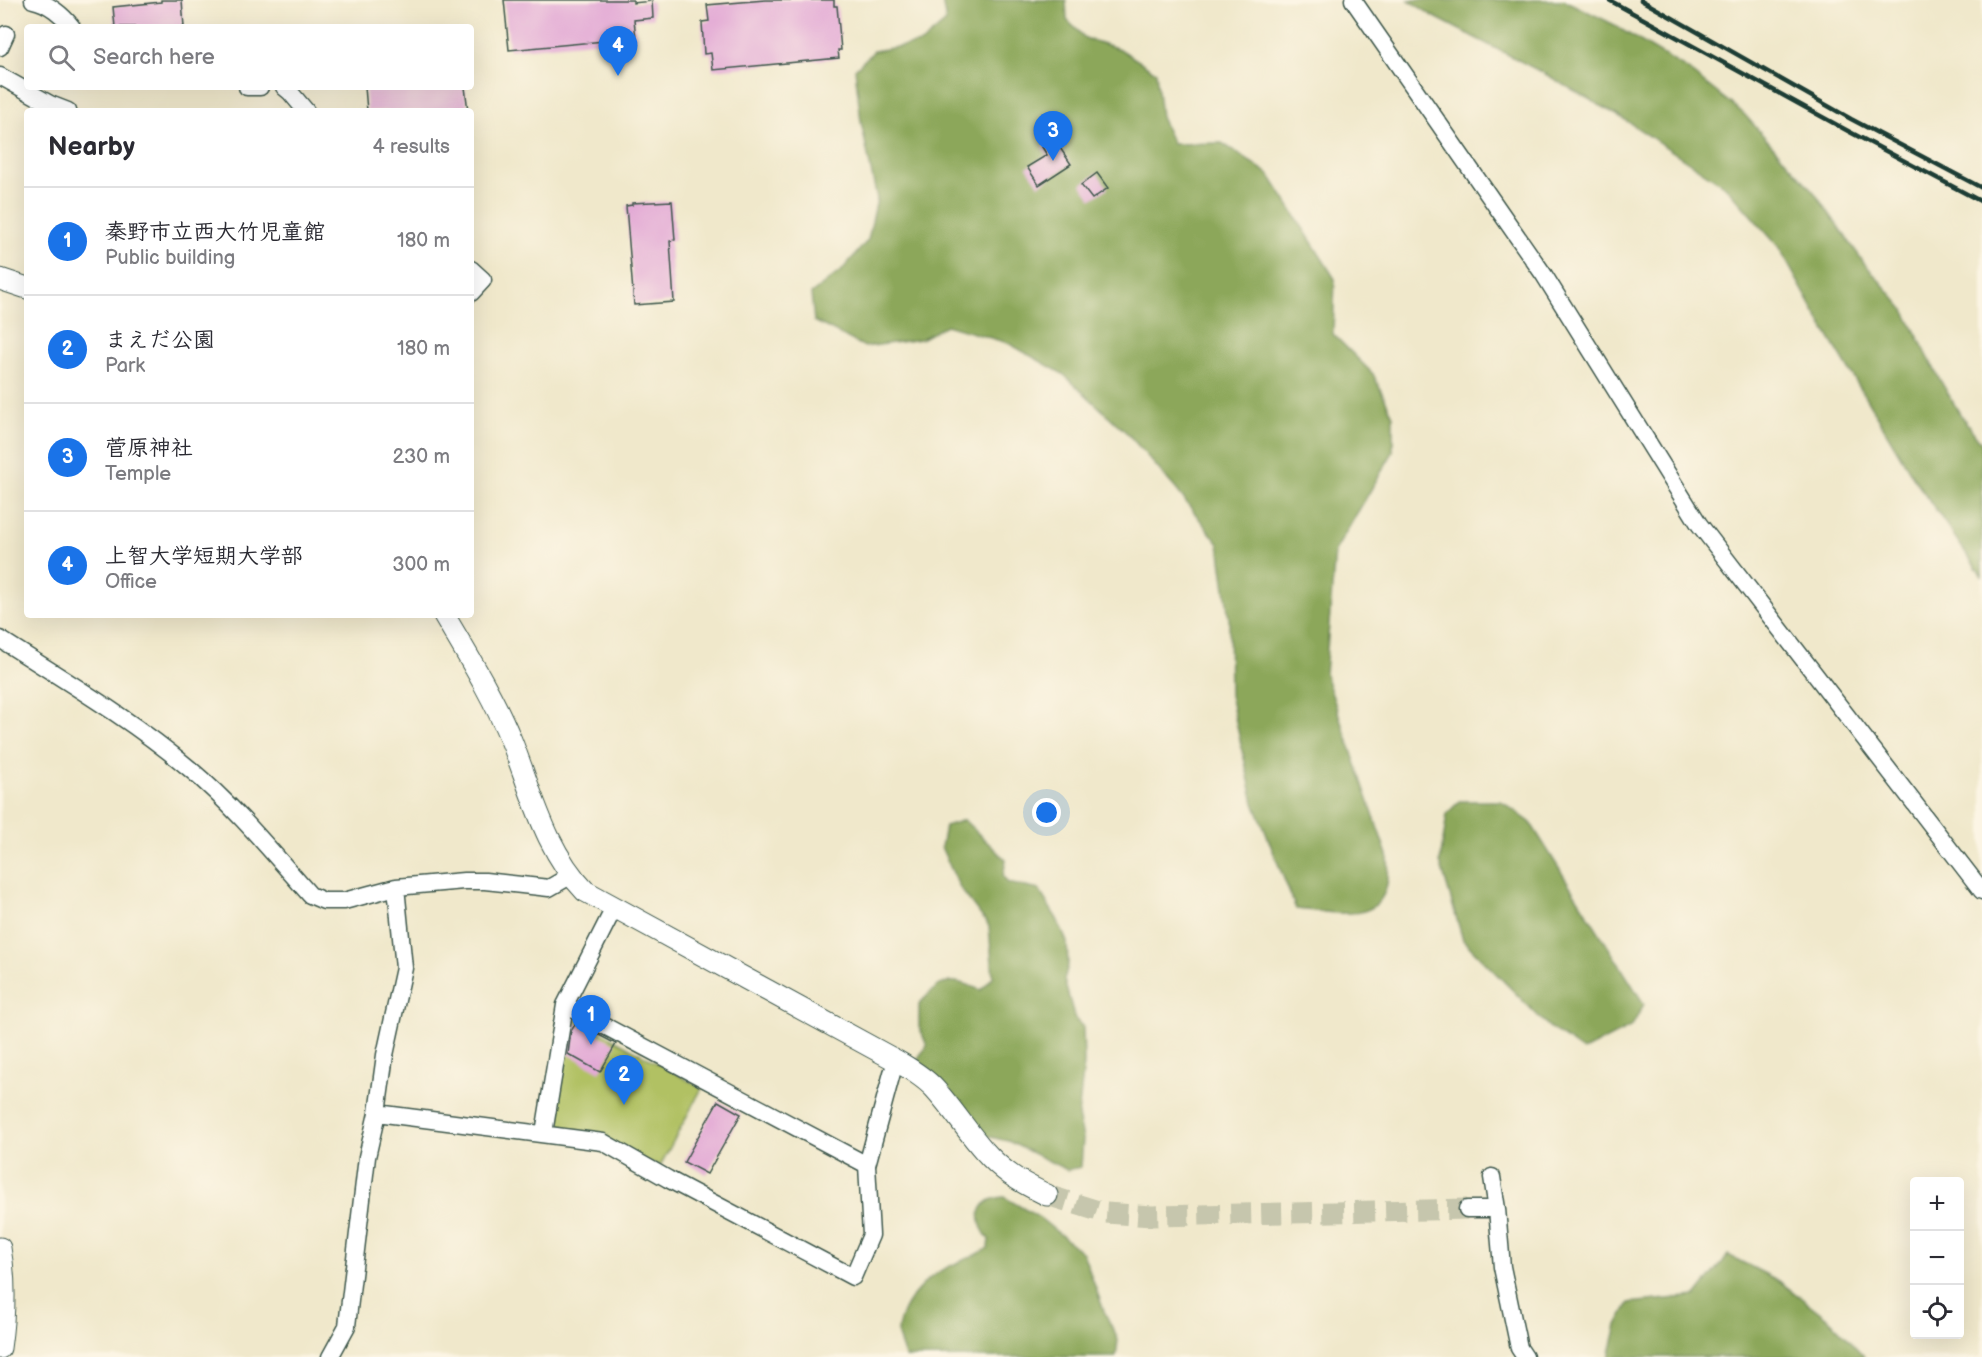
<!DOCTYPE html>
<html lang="en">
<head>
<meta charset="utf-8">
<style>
	:root { --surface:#fff; --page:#f2f2f3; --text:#2b2b33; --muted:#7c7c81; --line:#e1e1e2; --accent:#1a73e8 }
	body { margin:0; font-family:"Balsamiq Sans","Klee One",sans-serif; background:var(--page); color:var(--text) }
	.controls { position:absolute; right:18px; bottom:18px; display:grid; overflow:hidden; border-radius:6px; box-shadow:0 6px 24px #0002 }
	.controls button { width:54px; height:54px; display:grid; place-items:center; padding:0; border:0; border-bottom:2px solid var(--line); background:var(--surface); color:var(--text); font:30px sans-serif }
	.you { position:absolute; left:1047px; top:813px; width:21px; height:21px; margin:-15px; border:4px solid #fff; border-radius:50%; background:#1a73e8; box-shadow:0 0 0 9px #1a73e833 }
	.badge { display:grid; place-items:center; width:39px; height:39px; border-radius:50%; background:var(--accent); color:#fff; font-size:20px; font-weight:700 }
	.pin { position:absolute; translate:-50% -50px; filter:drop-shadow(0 2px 3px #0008) }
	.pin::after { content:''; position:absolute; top:32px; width:21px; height:18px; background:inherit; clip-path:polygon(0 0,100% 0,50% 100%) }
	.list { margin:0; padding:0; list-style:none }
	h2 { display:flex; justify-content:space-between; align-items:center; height:78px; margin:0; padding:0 24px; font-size:26px }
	h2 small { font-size:20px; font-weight:400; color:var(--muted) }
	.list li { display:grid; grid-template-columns:39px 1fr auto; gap:18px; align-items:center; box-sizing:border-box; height:108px; padding:0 24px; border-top:2px solid var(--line) }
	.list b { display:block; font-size:22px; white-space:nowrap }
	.list p { margin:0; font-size:20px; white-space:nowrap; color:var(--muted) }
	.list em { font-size:20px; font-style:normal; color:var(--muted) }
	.icon { flex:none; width:33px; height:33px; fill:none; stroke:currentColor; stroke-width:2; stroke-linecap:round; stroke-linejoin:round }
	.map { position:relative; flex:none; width:1982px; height:1357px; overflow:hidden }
	.search { position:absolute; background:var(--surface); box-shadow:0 6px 24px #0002; left:24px; top:24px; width:450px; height:66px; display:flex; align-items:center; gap:15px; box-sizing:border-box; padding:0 21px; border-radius:6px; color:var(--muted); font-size:22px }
	.panel { position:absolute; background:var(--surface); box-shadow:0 6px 24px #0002; left:24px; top:108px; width:450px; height:510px; border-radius:6px }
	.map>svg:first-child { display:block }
	.green { fill:#b1c164; stroke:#687f4c; stroke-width:1.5 }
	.forest { fill:#8ca75a; stroke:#567247; stroke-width:1.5 }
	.building { fill:#e3aad5 }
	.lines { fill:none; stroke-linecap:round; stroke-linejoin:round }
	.tertiary-tunnel { stroke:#c6c6ad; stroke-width:21; stroke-dasharray:21 10; stroke-linecap:butt }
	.minor-casing { stroke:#3e574b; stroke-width:19 }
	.tertiary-casing { stroke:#3e574b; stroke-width:23 }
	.minor { stroke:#fff; stroke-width:16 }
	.tertiary { stroke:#fff; stroke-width:21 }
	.rail { stroke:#1f3d34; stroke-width:4.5 }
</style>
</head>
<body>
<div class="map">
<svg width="1982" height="1357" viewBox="0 0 1982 1357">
	<rect width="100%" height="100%" fill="#fcf5e5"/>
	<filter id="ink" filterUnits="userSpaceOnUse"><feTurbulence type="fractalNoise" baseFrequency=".0167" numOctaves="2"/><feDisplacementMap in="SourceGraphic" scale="12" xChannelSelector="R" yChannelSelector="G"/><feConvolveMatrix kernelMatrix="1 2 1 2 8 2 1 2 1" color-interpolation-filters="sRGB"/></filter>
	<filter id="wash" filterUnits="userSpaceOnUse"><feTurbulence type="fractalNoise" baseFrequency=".008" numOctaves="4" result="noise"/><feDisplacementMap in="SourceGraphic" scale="24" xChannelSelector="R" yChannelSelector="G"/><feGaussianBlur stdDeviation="1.35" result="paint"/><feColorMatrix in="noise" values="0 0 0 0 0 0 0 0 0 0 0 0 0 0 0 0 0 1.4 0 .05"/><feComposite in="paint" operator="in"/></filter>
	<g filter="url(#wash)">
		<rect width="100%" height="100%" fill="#f0e8cb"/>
		<path class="green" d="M 576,1018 L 702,1088 L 660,1166 L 558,1129 L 552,1122 L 566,1022 Z"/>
		<path class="forest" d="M 942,0 L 1066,0 L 1067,20 L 1085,38 L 1120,49 L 1156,72 L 1161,117 L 1173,144 L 1222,143 L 1269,174 L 1335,279 L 1333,334 L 1373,374 L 1393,416 L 1393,452 L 1335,551 L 1325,674 L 1388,858 C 1394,927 1346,914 1296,909 L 1254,803 L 1230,695 L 1229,619 L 1219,544 L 1176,489 L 1128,434 L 1063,374 L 1008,343 L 946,325 L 921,339 L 865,347 L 814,321 L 811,294 L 842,270 L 868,240 L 877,199 L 861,122 L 855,69 L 874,51 L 921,43 L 946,22 Z
			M 1409,0 L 1564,0 L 1607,21 L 1687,69 L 1744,114 L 1814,192 L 1865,264 L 1903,308 L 1940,380 L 1960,414 L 1982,444 L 1982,576 L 1915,480 L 1821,323 L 1778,246 L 1726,187 L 1622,118 L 1547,75 L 1433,16 Z
			M 1459,801 L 1501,801 L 1530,822 L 1644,1004 L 1632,1026 L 1583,1051 L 1549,1027 L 1463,940 L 1440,862 L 1447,814 Z
			M 964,820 L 1006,860 L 1003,876 L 1008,883 L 1039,890 L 1057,919 L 1067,942 L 1068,965 L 1064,980 L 1075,1019 L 1083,1027 L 1084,1064 L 1078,1116 L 1083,1138 L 1081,1167 L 1067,1170 L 1008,1141 L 986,1136 L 974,1122 L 922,1074 L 918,1058 L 927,1046 L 919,1026 L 919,1004 C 944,978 947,977 981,990 L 993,977 L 989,926 L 960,888 L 941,847 L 945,826 Z
			M 1004,1197 L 1040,1218 L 1083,1253 L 1104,1311 L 1118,1340 L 1116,1357 L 905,1357 C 903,1350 899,1341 898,1335 C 898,1306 925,1277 950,1266 C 963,1260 976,1256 988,1248 L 989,1239 C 973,1220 977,1199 1004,1197 Z
			M 1728,1255 L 1779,1281 L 1831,1321 L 1865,1357 L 1609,1357 L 1617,1325 L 1629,1303 L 1696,1296 Z"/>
		<g id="blocks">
			<path class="building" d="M 161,0 L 182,0 L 184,27 L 115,27 L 113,7 L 161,2 Z
				M 504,0 L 633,0 L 633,3 L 652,1 L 653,18 L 634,20 L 636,38 L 509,50 Z
				M 765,0 L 834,0 L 834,6 L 837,6 L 841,50 L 838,50 L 839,58 L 713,70 L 711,53 L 704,54 L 702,22 L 709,21 L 707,5 Z
				M 365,87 L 465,87 L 468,111 L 367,111 Z
				M 1054,139 L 1071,164 L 1039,185 L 1027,167 L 1047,155 L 1042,147 Z
				M 1097,173 L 1108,188 L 1092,199 L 1081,185 Z
				M 672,201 L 675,240 L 670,241 L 674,302 L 634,305 L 626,206 L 632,205 L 632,203 Z
				M 576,1023 L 616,1044 L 600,1072 L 568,1054 L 571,1031 Z
				M 718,1101 L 741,1114 L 707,1174 L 684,1162 Z"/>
		</g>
	</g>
	<g filter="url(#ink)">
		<use href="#blocks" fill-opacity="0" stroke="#3e574b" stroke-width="1.5"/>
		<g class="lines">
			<path class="tertiary-tunnel" d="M 1047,1195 L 1105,1213 L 1152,1216 L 1467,1209"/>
			<g class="minor-casing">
				<path id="minor" d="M 33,0 C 48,3 63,15 72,27
					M 1353,0 L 1544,275 L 1699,524 L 1982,891
					M 0,47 L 6,34
					M 0,76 L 50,104 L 68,111
					M 247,87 L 260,87
					M 284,87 L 290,92 L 306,111
					M 471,269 L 483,280 L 471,293
					M 0,639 C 64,680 131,719 190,769 C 234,806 272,852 310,895 L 324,901 L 344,901 L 396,887 L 464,881 L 485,881 L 549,888 L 570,876
					M 565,1005 L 867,1165
					M 377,1113 L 603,1142 L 668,1179 L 853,1277 L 871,1235 L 867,1165 L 892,1073 L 897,1061
					M 544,1133 L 565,1005 L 614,908
					M 1492,1177 L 1497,1209 L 1502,1267 L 1519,1348 L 1525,1357
					M 1467,1209 L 1497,1209
					M 330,1357 L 347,1326 L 367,1157 L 377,1113 L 385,1055 L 404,968 L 396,887"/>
			</g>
			<g class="tertiary-casing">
				<path id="tertiary" d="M 0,279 L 27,288
					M 444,615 C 468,656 493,696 511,740 C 532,792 545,850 585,891 L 897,1061 C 910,1069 924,1077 934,1088 C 960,1116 979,1153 1011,1175 C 1022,1183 1035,1189 1047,1195
					M 0,1248 C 6,1281 5,1314 0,1348"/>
			</g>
			<use href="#minor" class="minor"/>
			<use href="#tertiary" class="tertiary"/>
			<path class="rail" d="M 1609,0 L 1848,131 L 1982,202
				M 1641,0 L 1851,119 L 1982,188"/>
		</g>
	</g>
</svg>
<div class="controls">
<button>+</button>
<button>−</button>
<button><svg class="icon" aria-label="locate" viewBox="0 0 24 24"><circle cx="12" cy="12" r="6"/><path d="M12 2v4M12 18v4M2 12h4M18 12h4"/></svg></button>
</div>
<div class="you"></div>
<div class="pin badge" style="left:591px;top:1045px">1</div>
<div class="pin badge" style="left:624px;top:1105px">2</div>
<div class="pin badge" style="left:1053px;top:161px">3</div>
<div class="pin badge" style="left:618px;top:76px">4</div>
<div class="search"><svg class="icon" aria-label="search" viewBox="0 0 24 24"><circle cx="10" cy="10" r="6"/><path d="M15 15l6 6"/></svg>Search here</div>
<section class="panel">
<h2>Nearby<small>4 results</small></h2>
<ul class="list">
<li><span class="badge">1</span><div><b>秦野市立西大竹児童館</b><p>Public building</p></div><em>180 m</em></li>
<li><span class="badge">2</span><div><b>まえだ公園</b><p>Park</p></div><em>180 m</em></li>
<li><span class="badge">3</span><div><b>菅原神社</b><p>Temple</p></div><em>230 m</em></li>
<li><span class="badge">4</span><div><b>上智大学短期大学部</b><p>Office</p></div><em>300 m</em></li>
</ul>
</section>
</div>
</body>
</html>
